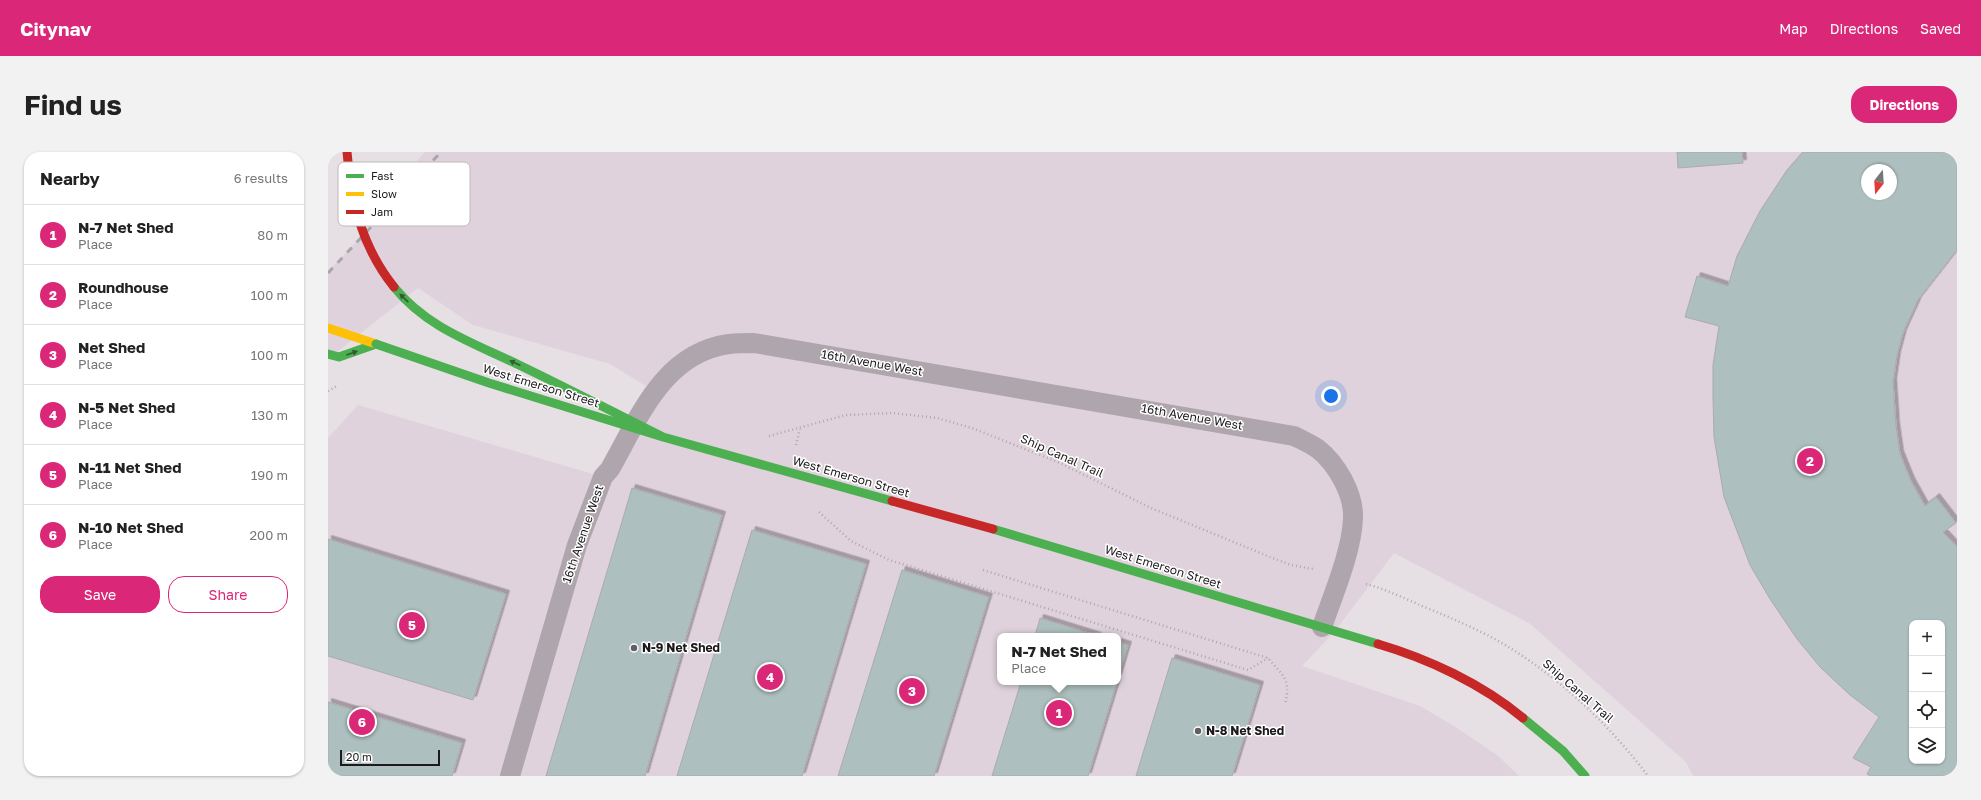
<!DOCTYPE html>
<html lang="en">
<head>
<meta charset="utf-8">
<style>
	:root { --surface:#fff; --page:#f2f2f2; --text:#222; --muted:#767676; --line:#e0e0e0; --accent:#db2777 }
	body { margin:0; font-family:"Golos Text",sans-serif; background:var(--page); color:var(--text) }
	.controls { position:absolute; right:12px; bottom:12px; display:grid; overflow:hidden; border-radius:8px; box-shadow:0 1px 3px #0004 }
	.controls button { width:36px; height:36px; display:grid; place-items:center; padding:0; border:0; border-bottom:1px solid var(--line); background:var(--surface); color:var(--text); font:20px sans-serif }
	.compass { position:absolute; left:1533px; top:12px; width:36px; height:36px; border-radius:50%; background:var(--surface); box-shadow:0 1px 3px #0004; rotate:197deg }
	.scale { position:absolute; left:12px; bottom:10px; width:100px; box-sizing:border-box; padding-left:4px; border:2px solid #1d191c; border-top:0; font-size:11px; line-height:14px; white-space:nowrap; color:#1d191c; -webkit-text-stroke:3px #fff; paint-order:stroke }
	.you { position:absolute; left:1003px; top:244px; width:14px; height:14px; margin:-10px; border:3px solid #fff; border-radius:50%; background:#1a73e8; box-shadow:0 0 0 6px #1a73e833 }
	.badge { display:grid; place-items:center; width:26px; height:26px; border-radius:50%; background:var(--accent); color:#fff; font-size:13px; font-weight:700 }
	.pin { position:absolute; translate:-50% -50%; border:2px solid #fff; box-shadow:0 1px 4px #0006 }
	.popup { position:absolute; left:669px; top:481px; width:124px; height:52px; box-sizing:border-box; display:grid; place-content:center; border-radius:8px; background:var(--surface); filter:drop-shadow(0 1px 3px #0005); font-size:13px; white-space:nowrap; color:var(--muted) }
	.popup b { font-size:15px; color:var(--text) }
	.popup::after { content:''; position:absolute; left:50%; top:100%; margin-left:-8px; border:8px solid transparent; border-top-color:var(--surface) }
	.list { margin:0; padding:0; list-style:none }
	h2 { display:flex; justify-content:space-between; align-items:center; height:52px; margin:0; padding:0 16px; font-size:17px }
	h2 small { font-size:13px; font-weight:400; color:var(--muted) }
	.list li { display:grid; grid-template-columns:26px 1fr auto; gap:12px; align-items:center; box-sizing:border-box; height:60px; padding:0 16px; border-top:1px solid var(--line) }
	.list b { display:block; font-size:15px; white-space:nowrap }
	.list p { margin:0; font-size:13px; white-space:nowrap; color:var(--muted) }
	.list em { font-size:13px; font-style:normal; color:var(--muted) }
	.actions { display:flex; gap:8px; padding:12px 16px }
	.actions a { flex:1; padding:9px 0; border:1px solid var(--accent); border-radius:16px; text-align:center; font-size:14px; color:var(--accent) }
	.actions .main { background:var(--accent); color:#fff }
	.icon { flex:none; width:22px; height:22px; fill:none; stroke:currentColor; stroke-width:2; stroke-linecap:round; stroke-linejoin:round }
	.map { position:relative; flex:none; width:1629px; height:624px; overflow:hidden; border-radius:16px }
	header { display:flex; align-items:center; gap:24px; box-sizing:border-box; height:56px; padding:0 20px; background:var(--accent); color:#fff }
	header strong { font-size:19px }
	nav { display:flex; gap:22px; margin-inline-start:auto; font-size:14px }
	.intro { display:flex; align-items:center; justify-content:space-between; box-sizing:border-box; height:96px; padding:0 24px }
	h1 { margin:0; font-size:28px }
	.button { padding:10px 18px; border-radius:16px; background:var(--accent); color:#fff; font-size:14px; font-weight:700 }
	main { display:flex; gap:24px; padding:0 24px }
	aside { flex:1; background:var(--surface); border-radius:16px; box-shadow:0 1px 3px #0004 }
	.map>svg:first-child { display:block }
	.built { fill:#dfd2dc; fill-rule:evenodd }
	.building { fill:#adbfbe; stroke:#ababac; fill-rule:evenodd; filter:url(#shadow) }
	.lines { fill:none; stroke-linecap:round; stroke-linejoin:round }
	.path { stroke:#afa8ad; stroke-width:2.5; stroke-dasharray:1 3; stroke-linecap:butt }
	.lane { stroke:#afa6ad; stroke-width:20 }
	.fast { stroke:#4caf50; stroke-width:9 }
	.slow { stroke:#ffc107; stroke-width:9 }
	.jam { stroke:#c62828; stroke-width:9 }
	.rail { stroke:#aca5aa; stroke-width:3; stroke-dasharray:7 7; stroke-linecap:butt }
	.fast-bridge { stroke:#4caf50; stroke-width:9 }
	.jam-bridge { stroke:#c62828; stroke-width:9 }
	.oneway { fill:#325c33 }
	.poi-dot { fill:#635e62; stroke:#fff; stroke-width:1.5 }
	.labels { text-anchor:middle; stroke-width:3; stroke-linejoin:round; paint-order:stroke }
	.street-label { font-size:12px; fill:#1d191c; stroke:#fff }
	.poi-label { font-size:12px; font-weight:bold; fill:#1d191c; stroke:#fff; text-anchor:start }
	.key { fill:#fff; stroke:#bbbabb; stroke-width:1 }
	.key-label { font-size:11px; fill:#1d191c }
</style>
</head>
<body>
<header>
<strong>Citynav</strong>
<nav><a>Map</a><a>Directions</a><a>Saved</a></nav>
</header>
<div class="intro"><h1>Find us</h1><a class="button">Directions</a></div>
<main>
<aside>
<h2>Nearby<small>6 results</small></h2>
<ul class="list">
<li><span class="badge">1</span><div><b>N-7 Net Shed</b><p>Place</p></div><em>80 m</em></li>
<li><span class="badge">2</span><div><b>Roundhouse</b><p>Place</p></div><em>100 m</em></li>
<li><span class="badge">3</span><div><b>Net Shed</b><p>Place</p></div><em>100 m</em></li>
<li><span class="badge">4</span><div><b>N-5 Net Shed</b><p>Place</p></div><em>130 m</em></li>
<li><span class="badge">5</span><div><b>N-11 Net Shed</b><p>Place</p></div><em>190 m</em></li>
<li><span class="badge">6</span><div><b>N-10 Net Shed</b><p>Place</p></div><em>200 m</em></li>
</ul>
<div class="actions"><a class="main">Save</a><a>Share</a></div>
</aside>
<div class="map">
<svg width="1629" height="624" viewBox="0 0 1629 624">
	<defs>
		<filter id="shadow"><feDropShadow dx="3.5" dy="-3.5" stdDeviation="0" flood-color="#0004"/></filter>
	</defs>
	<rect width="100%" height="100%" fill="#e6dfe4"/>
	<path class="built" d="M 97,0 L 1629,0 L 1629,624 L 1365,624 L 1358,610 L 1201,471 L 1066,401 L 1007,479 L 974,514 L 1092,554 L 1129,576 L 1169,603 L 1191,624 L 0,624 L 0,286 L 30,253 L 275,325 L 326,239 L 282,212 L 145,173 L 90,136 L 0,207 L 0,119 L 50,68 L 46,56 ZM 1539,18 L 1563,18 L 1563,42 L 1539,42 ZM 1584,471 L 1614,471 L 1614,609 L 1584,609 ZM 672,484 L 790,484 L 790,530 L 672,530 Z"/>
	<path class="building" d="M 1349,0 L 1414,0 L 1415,11 L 1350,16 Z
		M 1475,0 L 1629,0 L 1629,98 L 1590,148 L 1575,181 L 1569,203 L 1565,230 L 1568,274 L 1572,302 L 1583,329 L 1597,354 L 1608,345 L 1628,371 L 1615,380 L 1629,395 L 1629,624 L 1542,624 L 1539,622 L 1543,615 L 1525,606 L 1551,565 L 1522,543 L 1492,515 L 1469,487 L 1442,447 L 1422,413 L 1396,345 L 1386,285 L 1385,246 L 1385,213 L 1391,174 L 1357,165 L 1369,124 L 1400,134 L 1409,104 L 1432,59 L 1459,18 ZM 1539,18 L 1563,18 L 1563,42 L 1539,42 ZM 1584,471 L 1614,471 L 1614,609 L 1584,609 Z
		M 304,336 L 394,363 L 317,624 L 218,624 Z
		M 424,378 L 538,412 L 474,624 L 349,624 Z
		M 0,387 L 178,442 L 145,548 L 0,504 Z
		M 574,418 L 661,445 L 658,454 L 606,624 L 510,624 Z
		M 712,466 L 770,484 L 707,484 Z
		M 790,490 L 800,493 L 790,526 Z
		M 844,506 L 932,533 L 904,624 L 808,624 Z
		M 693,530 L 789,530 L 760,624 L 664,624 Z
		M 0,550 L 134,591 L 124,624 L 0,624 Z"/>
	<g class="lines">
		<path class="path" d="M 0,239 L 9,234
			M 441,284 L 518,263 L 564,261 L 609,266 L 644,276 L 732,311 L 823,356 L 942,405 L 963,413 L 985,417
			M 468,293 L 472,277
			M 491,360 L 523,389 L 561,408 L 920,518 L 940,506
			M 655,418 L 940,506 C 956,525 963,527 957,553
			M 1038,432 C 1057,437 1076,446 1094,454 C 1121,465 1147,476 1172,490 C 1229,523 1280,571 1320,624"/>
		<path class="lane" d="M 182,624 L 249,393 L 275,325 L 282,317 C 311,266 335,201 401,192 C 409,191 418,191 426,191 L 966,284 C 974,288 983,292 990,297 C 1009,312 1026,342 1025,366 C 1024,399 1005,443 994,475"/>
		<path class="fast" d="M 0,202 L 11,205 L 48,192
			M 665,377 L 1050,492
			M 1195,566 L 1235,599 L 1257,624"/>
		<path class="slow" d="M 0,176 L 48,192"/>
		<path class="jam" d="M 1050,492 C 1101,507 1154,532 1195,566"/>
		<path class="rail" d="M 0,121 L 113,0"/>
		<path class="fast-bridge" d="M 66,135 C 99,176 146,191 191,213 C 239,236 287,261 335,285
			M 48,192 L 161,231 L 335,285 L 564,349"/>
		<path class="jam-bridge" d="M 19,0 C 23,50 34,95 66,135
			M 564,349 L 665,377"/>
	</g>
	<defs><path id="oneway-solid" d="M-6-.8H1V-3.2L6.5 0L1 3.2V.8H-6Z"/></defs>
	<g class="oneway">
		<use href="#oneway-solid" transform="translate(76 146) rotate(-136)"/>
		<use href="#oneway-solid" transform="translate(24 201) rotate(-20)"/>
		<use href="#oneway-solid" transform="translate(187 211) rotate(-155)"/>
	</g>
	<g class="poi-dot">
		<circle cx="306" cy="496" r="4"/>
		<circle cx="870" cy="579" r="4"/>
	</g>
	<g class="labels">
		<g class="street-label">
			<text transform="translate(544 211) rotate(10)" y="4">16th Avenue West</text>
			<text transform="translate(213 234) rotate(17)" y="4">West Emerson Street</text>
			<text transform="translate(864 265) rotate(10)" y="4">16th Avenue West</text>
			<text transform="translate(734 304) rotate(24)" y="4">Ship Canal Trail</text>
			<text transform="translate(523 325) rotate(16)" y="4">West Emerson Street</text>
			<text transform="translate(255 382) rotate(-71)" y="4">16th Avenue West</text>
			<text transform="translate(835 415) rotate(17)" y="4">West Emerson Street</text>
			<text transform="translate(1250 539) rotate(41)" y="4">Ship Canal Trail</text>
		</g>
		<g class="poi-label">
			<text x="314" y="500">N-9 Net Shed</text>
			<text x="878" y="583">N-8 Net Shed</text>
		</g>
	</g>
	<rect x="10" y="10" width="132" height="64" rx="6" class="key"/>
	<rect x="18" y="22" width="18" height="4" fill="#4caf50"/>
	<rect x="18" y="40" width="18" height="4" fill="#ffc107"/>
	<rect x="18" y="58" width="18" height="4" fill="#c62828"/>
	<g class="key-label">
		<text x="43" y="28">Fast</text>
		<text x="43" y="46">Slow</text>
		<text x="43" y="64">Jam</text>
	</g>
</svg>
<div class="controls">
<button>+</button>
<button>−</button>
<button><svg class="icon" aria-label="locate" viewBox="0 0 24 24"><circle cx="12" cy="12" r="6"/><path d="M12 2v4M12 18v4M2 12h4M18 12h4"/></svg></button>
<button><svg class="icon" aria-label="layers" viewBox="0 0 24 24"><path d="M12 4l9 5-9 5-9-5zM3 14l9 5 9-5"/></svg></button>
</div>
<svg class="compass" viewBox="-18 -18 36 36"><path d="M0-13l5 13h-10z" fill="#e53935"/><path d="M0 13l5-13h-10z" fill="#767676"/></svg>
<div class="scale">20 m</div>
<div class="you"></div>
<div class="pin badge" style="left:731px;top:561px">1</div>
<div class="popup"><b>N-7 Net Shed</b>Place</div>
<div class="pin badge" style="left:1482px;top:309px">2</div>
<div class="pin badge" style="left:584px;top:539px">3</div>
<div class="pin badge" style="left:442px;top:525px">4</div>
<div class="pin badge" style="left:84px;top:473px">5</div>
<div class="pin badge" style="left:34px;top:570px">6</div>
</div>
</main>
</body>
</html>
